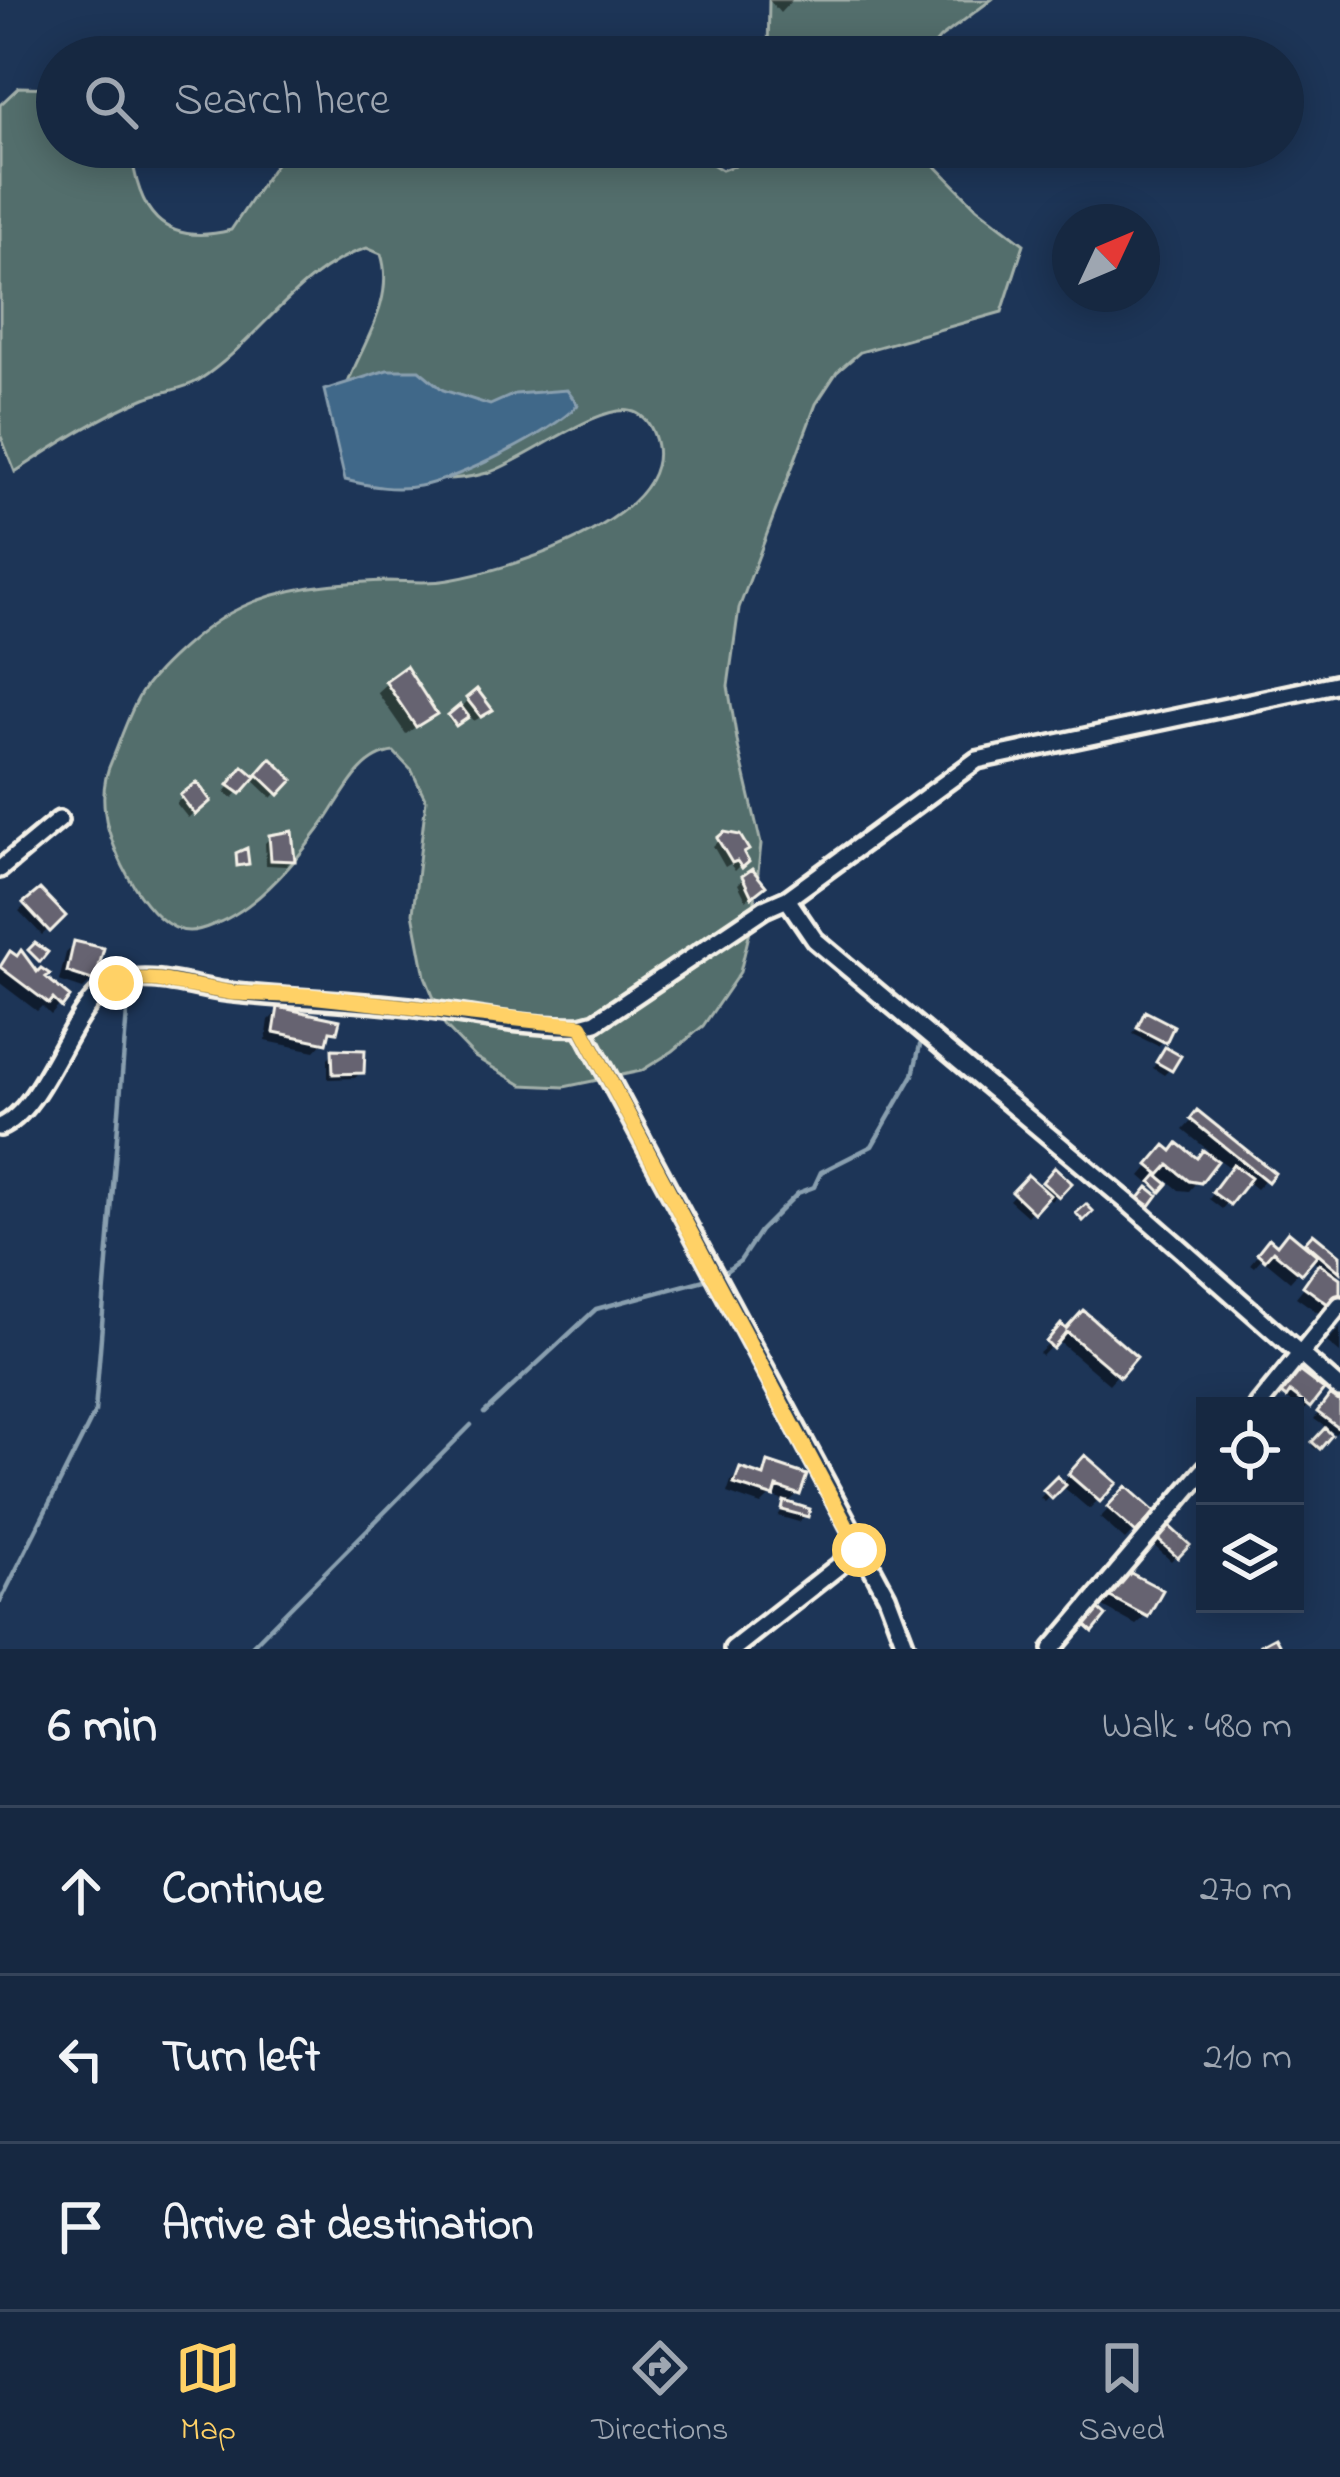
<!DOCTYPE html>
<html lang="en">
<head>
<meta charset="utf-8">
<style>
	:root { --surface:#162841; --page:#1f3048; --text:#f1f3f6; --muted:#9ea6b1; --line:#35445a; --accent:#ffd166 }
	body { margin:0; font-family:"Indie Flower",sans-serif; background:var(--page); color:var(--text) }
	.controls { position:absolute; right:36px; bottom:36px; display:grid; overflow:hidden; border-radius:0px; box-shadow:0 6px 30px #0003 }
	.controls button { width:108px; height:108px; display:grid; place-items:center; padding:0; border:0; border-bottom:3px solid var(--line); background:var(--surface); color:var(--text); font:60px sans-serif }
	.compass { position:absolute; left:1052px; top:204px; width:108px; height:108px; border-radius:50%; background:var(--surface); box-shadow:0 6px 30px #0003; rotate:46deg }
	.stop { position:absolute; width:36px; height:36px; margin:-27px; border:9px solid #ffd166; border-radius:50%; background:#fff }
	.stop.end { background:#ffd166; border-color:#fff; box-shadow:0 3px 12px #0008 }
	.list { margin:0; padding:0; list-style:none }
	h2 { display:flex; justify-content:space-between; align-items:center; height:156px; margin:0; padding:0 48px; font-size:51px }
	h2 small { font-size:39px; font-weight:400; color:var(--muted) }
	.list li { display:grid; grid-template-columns:78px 1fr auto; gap:36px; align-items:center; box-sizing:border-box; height:168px; padding:0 48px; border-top:3px solid var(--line) }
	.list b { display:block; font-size:45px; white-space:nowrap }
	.list em { font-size:39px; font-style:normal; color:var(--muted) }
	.icon { flex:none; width:66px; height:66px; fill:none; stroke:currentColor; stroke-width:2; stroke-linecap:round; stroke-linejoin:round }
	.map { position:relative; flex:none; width:1340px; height:1649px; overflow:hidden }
	.search { position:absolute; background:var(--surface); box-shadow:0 6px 30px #0003; left:36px; right:36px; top:36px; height:132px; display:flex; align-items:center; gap:30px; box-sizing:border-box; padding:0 42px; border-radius:66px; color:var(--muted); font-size:45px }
	.sheet { height:660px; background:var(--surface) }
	nav { display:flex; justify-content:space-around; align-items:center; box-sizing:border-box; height:168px; border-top:3px solid var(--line); background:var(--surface); font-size:33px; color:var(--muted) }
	nav a { display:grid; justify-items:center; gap:6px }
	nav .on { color:var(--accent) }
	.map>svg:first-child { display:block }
	.green { fill:#526e6c; stroke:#a3b0aa; stroke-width:3 }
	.water { fill:#416889; stroke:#899faf; stroke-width:3 }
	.shadow { fill:#0007 }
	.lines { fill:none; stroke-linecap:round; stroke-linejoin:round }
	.stream { stroke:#899faf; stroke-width:4.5 }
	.building { fill:#666471; stroke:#f4f1e8; stroke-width:3 }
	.minor-casing { stroke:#f4f1e8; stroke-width:24 }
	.minor { stroke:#1d3557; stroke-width:15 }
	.route { stroke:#ffd166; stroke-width:15 }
</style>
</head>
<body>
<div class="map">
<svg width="1340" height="1649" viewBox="0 0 1340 1649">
	<rect width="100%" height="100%" fill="#1d3557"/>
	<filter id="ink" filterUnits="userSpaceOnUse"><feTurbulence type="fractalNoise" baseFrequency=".00833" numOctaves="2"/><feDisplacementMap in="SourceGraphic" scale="24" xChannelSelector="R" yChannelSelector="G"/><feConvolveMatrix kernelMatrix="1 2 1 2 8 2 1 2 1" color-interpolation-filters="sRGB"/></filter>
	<g filter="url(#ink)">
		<path class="green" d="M 769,0 L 991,0 L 940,38 L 924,57 L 768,57 Z
			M 19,87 L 57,88 L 57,147 L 131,147 C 137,210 161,248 231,230 L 287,147 L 685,147 L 722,170 L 760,156 L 765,147 L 917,147 L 977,208 L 1024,244 L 1002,312 L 860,352 L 837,372 L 816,404 L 739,608 L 728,686 L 738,746 L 761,844 L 753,918 L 740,972 L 703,1026 L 673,1051 L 641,1071 L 564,1087 L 522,1085 L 475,1057 L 445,1026 L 425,976 L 413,913 L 426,800 L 412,771 L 394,752 C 358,755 341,801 321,827 C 296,861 256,909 215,924 C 208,927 196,931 189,931 C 148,930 109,848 105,813 C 102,793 104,777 112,760 C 121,738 129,713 141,693 C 159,666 207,624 236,610 C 282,586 336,583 386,581 C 407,581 429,584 449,580 C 506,570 640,529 656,466 C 661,448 653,419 634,412 C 602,400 523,463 487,473 C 438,487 391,475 344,461 C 311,392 404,325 381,254 L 367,248 C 297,270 258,342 199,380 C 183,390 162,391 145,398 C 99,417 58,444 15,472 L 0,434 L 0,105 Z"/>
		<path class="water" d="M 387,370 L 419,370 L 443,390 L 490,405 L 515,394 L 567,390 L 578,405 C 549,434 461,478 420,486 C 394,491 370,486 345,480 L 324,390 Z"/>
		<path class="shadow" d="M 769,0 L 792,0 L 780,13 Z
			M 387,683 L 433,714 L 406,734 L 377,692 Z
			M 468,700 L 484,715 L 474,721 L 468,713 L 453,725 L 448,719 Z
			M 271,762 L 289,780 L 272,798 L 251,778 L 233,798 L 225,792 L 243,770 L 255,780 Z
			M 197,786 L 207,800 L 188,818 L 176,803 Z
			M 725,835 L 745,861 L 735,871 L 730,864 L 725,867 L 713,846 Z
			M 271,837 L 292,860 L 286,866 L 266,865 L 265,843 Z
			M 744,878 L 757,892 L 746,900 L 738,884 Z
			M 40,893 L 62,916 L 42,935 L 19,911 Z
			M 75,944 L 92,980 L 83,989 L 59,981 L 66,953 Z
			M 10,955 L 66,998 L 51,1015 L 42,1006 L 37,1011 L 0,983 L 0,965 Z
			M 279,1010 L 334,1031 L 315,1051 L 266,1041 L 269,1020 Z
			M 1145,1015 L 1163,1041 L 1158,1046 L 1133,1034 Z
			M 334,1052 L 361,1072 L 355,1078 L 328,1079 L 328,1058 Z
			M 1160,1056 L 1170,1069 L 1164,1075 L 1153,1068 Z
			M 1198,1114 L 1271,1173 L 1256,1189 L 1245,1180 L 1222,1209 L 1209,1199 L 1232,1169 L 1217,1158 L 1189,1191 L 1179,1190 L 1167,1180 L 1158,1191 L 1141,1176 L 1156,1158 L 1196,1161 L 1208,1150 L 1183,1130 Z
			M 1055,1171 L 1068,1183 L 1051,1201 L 1046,1196 L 1027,1216 L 1009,1200 L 1028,1179 L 1039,1189 Z
			M 1313,1237 L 1340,1259 L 1340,1272 L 1334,1278 L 1340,1282 L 1340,1290 L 1320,1314 L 1296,1297 L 1321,1266 L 1311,1258 L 1290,1281 L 1262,1258 L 1254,1267 L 1250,1264 L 1260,1252 L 1303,1248 Z
			M 1083,1314 L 1133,1357 L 1109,1384 L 1057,1340 L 1042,1356 L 1039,1353 Z
			M 1340,1327 L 1340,1353 L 1327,1342 Z
			M 1290,1377 L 1308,1406 L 1303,1411 L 1283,1396 L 1278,1401 L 1274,1398 Z
			M 1325,1404 L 1340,1406 L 1340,1429 L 1335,1434 L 1331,1431 L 1316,1449 L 1312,1446 L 1328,1429 L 1314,1419 Z
			M 1085,1459 L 1098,1500 L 1089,1509 L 1061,1485 L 1045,1502 L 1040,1498 L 1057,1480 L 1062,1484 Z
			M 769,1465 L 798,1493 L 786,1505 L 805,1516 L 799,1522 L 778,1516 L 787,1502 L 770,1496 L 761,1505 L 727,1493 L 731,1481 L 741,1471 L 760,1475 Z
			M 1126,1490 L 1151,1513 L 1125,1540 L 1100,1518 Z
			M 1167,1528 L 1186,1545 L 1171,1561 L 1152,1544 Z
			M 1125,1573 L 1146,1616 L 1136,1625 L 1103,1607 Z"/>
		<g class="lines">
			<path class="stream" d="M 484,1413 L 596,1309 L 719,1276 L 740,1261 L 760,1231 L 798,1193 L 814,1187 L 821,1172 L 872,1146 L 913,1075 L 920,1045
				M 0,1602 L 95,1412 L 129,987
				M 249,1649 L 471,1425"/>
		</g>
		<path class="building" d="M 406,666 L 437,714 L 416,727 L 385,681 Z
			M 477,689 L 493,710 L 481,717 L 466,698 Z
			M 460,705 L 469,717 L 456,726 L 448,715 Z
			M 271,758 L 293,780 L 279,795 L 257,774 Z
			M 243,766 L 256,777 L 241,794 L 228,785 Z
			M 197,782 L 211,801 L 195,815 L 180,795 Z
			M 292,831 L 295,861 L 271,860 L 269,835 Z
			M 724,832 L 740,835 L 749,850 L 744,853 L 749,862 L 742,868 L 737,861 L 732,863 L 717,838 Z
			M 247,848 L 249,864 L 237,866 L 236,853 Z
			M 752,869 L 766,886 L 752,897 L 742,876 Z
			M 40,889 L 66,916 L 50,932 L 23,903 Z
			M 74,941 L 104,948 L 95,981 L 67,972 Z
			M 35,943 L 48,952 L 40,962 L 28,950 Z
			M 21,950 L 37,972 L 41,968 L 50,974 L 46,977 L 70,997 L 62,1008 L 53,999 L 49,1004 L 0,967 L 10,951 L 17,956 Z
			M 278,1007 L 340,1020 L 337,1032 L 330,1031 L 327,1043 L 274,1032 Z
			M 1145,1011 L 1174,1026 L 1166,1043 L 1137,1028 Z
			M 1165,1047 L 1181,1056 L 1172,1071 L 1156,1062 Z
			M 332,1049 L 365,1050 L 364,1073 L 333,1074 Z
			M 1197,1110 L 1275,1173 L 1268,1182 L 1190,1119 Z
			M 1178,1143 L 1197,1158 L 1203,1150 L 1218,1161 L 1201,1183 L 1189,1181 L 1169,1165 L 1160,1175 L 1148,1165 L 1165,1145 L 1172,1151 Z
			M 1233,1164 L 1251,1178 L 1230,1205 L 1212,1192 Z
			M 1055,1167 L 1072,1183 L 1059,1197 L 1042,1182 Z
			M 1028,1175 L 1050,1195 L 1034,1213 L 1012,1192 Z
			M 1157,1175 L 1168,1184 L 1161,1192 L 1151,1182 Z
			M 1148,1187 L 1158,1195 L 1150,1206 L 1139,1198 Z
			M 1086,1204 L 1093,1211 L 1083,1221 L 1076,1213 Z
			M 1288,1231 L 1317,1255 L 1301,1274 L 1273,1251 L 1265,1260 L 1257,1253 L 1269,1238 L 1277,1245 Z
			M 1313,1233 L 1340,1255 L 1340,1272 L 1305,1242 Z
			M 1319,1263 L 1340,1278 L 1340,1295 L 1332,1307 L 1303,1286 Z
			M 1083,1310 L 1137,1357 L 1120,1377 L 1067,1332 L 1053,1349 L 1046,1342 L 1061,1324 L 1066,1329 Z
			M 1295,1368 L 1324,1390 L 1310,1408 L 1290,1392 L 1286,1398 L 1277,1391 Z
			M 1330,1395 L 1340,1402 L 1340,1429 L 1317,1412 Z
			M 1325,1428 L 1332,1435 L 1320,1449 L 1312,1442 Z
			M 1085,1455 L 1117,1483 L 1100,1502 L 1068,1474 Z
			M 768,1462 L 807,1475 L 800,1495 L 777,1487 L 774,1497 L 734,1484 L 740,1468 L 764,1476 Z
			M 1057,1476 L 1066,1485 L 1052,1499 L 1043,1490 Z
			M 1126,1486 L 1155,1512 L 1136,1533 L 1107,1507 Z
			M 784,1501 L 810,1509 L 808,1517 L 782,1510 Z
			M 1167,1524 L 1190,1545 L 1178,1558 L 1155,1537 Z
			M 1125,1570 L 1163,1590 L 1148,1617 L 1110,1597 Z
			M 1097,1608 L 1106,1616 L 1093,1632 L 1084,1624 Z
			M 1275,1637 L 1282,1649 L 1263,1649 L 1260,1645 Z"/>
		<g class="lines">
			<g class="minor-casing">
				<path id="minor" d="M 0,869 L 59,820
					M 787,899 L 815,940 L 1131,1205 L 1340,1389
					M 581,1026 L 887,1596 L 907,1649
					M 0,1127 C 46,1108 71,1003 110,986 C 146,970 190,987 227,992 C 287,999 348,1000 409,1007 C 465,1014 525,1028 581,1026 L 596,1022 L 764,909 L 787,899 L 977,760 L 1340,683
					M 1258,1406 L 1340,1305
					M 733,1649 L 859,1550
					M 1052,1649 L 1205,1469"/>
			</g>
			<use href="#minor" class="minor"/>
		</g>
	</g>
	<g class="lines" filter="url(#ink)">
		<path class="route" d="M 116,983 L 133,979 L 158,980 L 233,993 L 310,996 L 581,1026 L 859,1550"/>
	</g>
</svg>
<div class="controls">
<button><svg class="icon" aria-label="locate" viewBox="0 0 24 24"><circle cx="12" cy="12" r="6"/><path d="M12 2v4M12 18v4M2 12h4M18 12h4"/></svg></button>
<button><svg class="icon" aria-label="layers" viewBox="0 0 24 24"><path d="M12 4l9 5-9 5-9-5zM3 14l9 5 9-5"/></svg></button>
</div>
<svg class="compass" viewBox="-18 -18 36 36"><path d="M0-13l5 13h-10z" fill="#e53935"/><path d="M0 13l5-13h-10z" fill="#9ea6b1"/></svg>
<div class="stop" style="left:859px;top:1550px"></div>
<div class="stop end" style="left:116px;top:983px"></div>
<div class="search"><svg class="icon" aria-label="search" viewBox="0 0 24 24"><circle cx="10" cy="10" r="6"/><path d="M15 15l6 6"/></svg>Search here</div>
</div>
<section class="sheet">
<h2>6 min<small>Walk · 480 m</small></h2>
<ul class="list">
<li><svg class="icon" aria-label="ahead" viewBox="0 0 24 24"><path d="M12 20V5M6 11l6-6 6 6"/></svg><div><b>Continue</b></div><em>270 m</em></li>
<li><svg class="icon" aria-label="left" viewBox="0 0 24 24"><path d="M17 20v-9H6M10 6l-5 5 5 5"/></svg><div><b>Turn left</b></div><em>210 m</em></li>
<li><svg class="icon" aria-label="arrive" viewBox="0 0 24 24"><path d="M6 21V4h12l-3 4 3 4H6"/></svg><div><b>Arrive at destination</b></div></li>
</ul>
</section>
<nav>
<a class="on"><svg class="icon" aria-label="map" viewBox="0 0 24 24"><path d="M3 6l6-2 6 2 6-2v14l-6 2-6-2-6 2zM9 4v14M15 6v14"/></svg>Map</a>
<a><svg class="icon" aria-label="directions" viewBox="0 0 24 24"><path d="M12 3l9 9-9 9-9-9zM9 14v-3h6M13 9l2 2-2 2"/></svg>Directions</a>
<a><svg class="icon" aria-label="saved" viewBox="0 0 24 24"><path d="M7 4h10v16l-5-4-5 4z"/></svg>Saved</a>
</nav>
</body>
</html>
